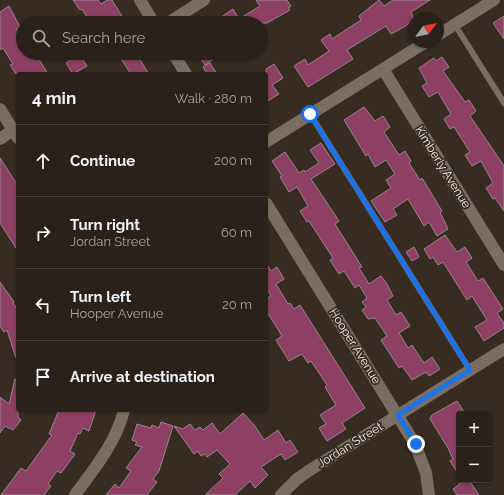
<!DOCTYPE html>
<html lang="en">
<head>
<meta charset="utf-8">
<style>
	:root { --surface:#2a211a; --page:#362e27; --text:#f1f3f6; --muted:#a5a3a2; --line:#463e39 }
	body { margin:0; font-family:Raleway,sans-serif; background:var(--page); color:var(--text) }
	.controls { position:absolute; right:12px; bottom:12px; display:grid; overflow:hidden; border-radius:4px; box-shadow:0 1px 3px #0004 }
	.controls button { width:36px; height:36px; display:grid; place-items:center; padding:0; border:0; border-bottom:1px solid var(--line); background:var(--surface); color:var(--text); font:20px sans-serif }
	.compass { position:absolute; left:408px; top:12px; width:36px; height:36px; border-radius:50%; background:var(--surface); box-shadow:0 1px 3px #0004; rotate:58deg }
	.stop { position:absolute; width:12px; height:12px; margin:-9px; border:3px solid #1a73e8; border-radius:50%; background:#fff }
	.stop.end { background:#1a73e8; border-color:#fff; box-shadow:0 1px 4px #0008 }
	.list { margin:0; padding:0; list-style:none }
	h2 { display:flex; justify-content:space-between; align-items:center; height:52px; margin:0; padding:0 16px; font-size:17px }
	h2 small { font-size:13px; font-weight:400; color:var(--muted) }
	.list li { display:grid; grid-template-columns:26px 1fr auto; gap:12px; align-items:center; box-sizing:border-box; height:72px; padding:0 16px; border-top:1px solid var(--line) }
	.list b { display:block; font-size:15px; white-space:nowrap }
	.list p { margin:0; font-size:13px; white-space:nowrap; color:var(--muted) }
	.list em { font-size:13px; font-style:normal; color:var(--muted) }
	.icon { flex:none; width:22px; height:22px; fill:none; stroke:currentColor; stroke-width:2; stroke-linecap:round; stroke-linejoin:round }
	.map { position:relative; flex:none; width:504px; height:495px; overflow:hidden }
	.search { position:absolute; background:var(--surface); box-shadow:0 1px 3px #0004; left:16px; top:16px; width:252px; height:44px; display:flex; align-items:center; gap:10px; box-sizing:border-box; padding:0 14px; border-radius:22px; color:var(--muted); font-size:15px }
	.panel { position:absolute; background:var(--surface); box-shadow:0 1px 3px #0004; left:16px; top:72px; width:252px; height:340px; border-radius:4px }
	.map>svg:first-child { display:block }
	.building { fill:#8d3f64; stroke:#98858c }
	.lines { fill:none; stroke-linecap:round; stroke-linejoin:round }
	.lane { stroke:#7b6d61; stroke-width:6 }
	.street { stroke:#7b6d61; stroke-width:12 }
	.route { stroke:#1a73e8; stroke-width:5 }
	.labels { text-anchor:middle; stroke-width:3.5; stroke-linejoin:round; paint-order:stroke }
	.street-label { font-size:12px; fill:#f5ede6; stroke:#382c22 }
</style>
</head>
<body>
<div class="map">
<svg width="504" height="495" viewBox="0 0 504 495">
	<rect width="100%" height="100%" fill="#382c22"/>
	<path class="building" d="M 73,0 L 98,0 L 101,4 L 107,0 L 112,0 L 126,23 L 91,23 L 82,9 L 80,10 Z
		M 256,0 L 287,0 L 291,6 L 288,8 L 290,10 L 267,23 L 223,23 L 220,18 L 233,9 L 239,19 L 260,6 Z
		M 379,0 L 384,6 L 393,0 L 430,0 L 411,12 L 414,20 L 404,27 L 391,34 L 386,26 L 347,50 L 353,59 L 308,87 L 294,66 L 305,59 L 308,65 L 329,51 L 321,40 L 330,34 L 332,39 L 361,20 L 359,16 Z
		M 9,6 L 20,27 L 16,29 L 23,40 L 23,53 L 35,53 L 48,74 L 16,74 L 10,65 L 13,64 L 3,48 L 0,50 L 0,12 Z
		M 504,16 L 504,39 L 493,23 Z
		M 117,53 L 152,53 L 140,60 L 149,74 L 131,74 Z
		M 197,53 L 212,53 L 215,58 L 205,65 Z
		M 79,54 L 87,66 L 73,74 L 66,63 Z
		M 442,57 L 449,67 L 443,71 L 465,102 L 469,100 L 476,111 L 470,116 L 504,166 L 504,211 L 495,198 L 493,199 L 486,188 L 493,183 L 481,161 L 472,166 L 465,155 L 470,152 L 454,127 L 450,129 L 444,119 L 451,114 L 438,92 L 429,97 L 422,86 L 427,83 L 419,68 L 434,58 L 436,61 Z
		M 210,63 L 217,74 L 207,74 L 203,67 Z
		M 274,64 L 283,78 L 272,85 L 279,94 L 266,102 L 266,69 Z
		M 364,107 L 375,121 L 383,116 L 390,127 L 384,132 L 399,155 L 405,151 L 411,161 L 409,163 L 420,180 L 422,178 L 442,211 L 440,212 L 448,229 L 437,236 L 429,222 L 424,226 L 408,199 L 393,209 L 397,215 L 385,222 L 371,201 L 391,188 L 386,180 L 395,174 L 386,160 L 375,167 L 368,154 L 366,156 L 344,120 Z
		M 321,143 L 335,164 L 311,179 L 339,221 L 335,224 L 362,267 L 359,268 L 369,284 L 381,276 L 387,284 L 393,296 L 387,300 L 396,315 L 401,312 L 410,326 L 399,333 L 408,348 L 412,345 L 424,363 L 432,357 L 440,369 L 429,376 L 426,372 L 412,380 L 402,366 L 399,368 L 381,340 L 387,336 L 375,318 L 368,319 L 362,310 L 366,307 L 362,302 L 367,298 L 359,285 L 355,288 L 344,271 L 339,274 L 330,260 L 333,258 L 309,221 L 307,222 L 300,211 L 308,206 L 297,187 L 289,192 L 280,177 L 282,176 L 272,161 L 285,152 L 299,173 L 304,170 L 305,172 L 319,163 L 310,150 Z
		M 0,158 L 18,186 L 18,251 L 0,223 Z
		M 445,235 L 457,252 L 465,247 L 472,258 L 466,262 L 478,281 L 483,278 L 503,309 L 497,313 L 504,323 L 504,328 L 484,341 L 475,327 L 487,320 L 472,296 L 467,300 L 443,262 L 438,265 L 433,257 L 430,259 L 424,249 Z
		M 414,247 L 419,257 L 412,261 L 406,252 Z
		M 266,263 L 271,271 L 277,267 L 284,279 L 276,284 L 288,304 L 290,303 L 294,309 L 300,305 L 365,408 L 342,423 L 346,429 L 327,441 L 319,428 L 326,424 L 320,415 L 336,405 L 325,387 L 327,385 L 311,361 L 308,363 L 302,354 L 289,361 L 276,340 L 282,336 L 269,315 L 266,317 L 266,299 L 271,296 L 266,287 Z
		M 0,282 L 14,302 L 13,303 L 18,310 L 18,358 L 16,358 L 7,330 L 4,332 L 0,326 Z
		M 15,379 L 18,379 L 18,417 L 21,420 L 13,430 L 5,426 L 0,433 L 0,397 L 9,404 Z
		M 457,401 L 464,412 L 459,414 L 459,475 L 450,461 L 453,459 L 448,448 L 430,419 L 432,415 Z
		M 59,410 L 96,410 L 89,431 L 83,428 L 80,434 L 78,433 L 70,451 L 75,454 L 61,473 L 57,471 L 48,484 L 51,486 L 44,495 L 1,495 L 21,468 L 26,471 L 52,435 L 49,434 Z
		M 243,413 L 255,426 L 264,440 L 278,430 L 286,443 L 290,440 L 298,452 L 285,460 L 281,454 L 261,467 L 268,475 L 255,488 L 250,481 L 235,495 L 205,495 L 223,478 L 219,474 L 230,464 L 217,450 L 207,457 L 205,454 L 201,456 L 198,451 L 194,454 L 174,426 L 183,429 L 190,424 L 195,430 L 200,427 L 203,430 L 212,423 L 220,434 Z
		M 161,422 L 173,426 L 159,471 L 153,479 L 157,482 L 147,495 L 106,495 L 115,484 L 119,488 L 131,471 L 126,468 L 142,447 L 135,445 L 137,442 L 132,440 L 137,424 L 151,428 L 152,425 L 159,428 Z
		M 458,480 L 469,480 L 479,495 L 457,495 L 453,489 L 460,484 Z"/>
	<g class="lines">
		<path class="lane" d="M 455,25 L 504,103
			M 310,114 L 470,370"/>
		<path class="street" d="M 140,0 L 154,23
			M 168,23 L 204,0
			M 438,35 L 494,0
			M 173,53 L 186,74
			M 383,69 L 504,265
			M 0,109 L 18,138
			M 0,139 L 13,130
			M 266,142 L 426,42
			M 266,203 L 415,444 L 426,473 L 429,495
			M 75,495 C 94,469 116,443 124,410
			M 281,495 L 297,479 L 310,470 L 504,349"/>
	</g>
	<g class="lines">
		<path class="route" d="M 310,114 L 470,370 L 398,415 L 416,444"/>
	</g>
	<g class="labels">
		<g class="street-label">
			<text transform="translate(443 167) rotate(58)" y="4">Kimberly Avenue</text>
			<text transform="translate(355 346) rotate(58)" y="4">Hooper Avenue</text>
			<text transform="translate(350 445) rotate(-32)" y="4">Jordan Street</text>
		</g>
	</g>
</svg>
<div class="controls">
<button>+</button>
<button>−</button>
</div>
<svg class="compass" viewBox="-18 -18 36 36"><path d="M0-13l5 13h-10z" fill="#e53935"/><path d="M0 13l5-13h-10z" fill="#a5a3a2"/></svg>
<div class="stop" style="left:310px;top:114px"></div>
<div class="stop end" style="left:416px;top:444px"></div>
<div class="search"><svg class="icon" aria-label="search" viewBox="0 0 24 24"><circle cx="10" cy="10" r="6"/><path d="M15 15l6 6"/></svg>Search here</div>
<section class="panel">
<h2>4 min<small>Walk · 280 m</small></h2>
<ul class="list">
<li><svg class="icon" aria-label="ahead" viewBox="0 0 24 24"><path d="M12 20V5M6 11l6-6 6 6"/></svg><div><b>Continue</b></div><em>200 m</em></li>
<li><svg class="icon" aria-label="right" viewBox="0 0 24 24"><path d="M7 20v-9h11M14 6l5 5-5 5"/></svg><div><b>Turn right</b><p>Jordan Street</p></div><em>60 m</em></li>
<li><svg class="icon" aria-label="left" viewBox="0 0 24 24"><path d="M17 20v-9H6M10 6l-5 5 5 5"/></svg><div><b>Turn left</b><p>Hooper Avenue</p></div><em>20 m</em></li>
<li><svg class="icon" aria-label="arrive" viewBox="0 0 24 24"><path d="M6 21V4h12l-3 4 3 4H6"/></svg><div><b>Arrive at destination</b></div></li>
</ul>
</section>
</div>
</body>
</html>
